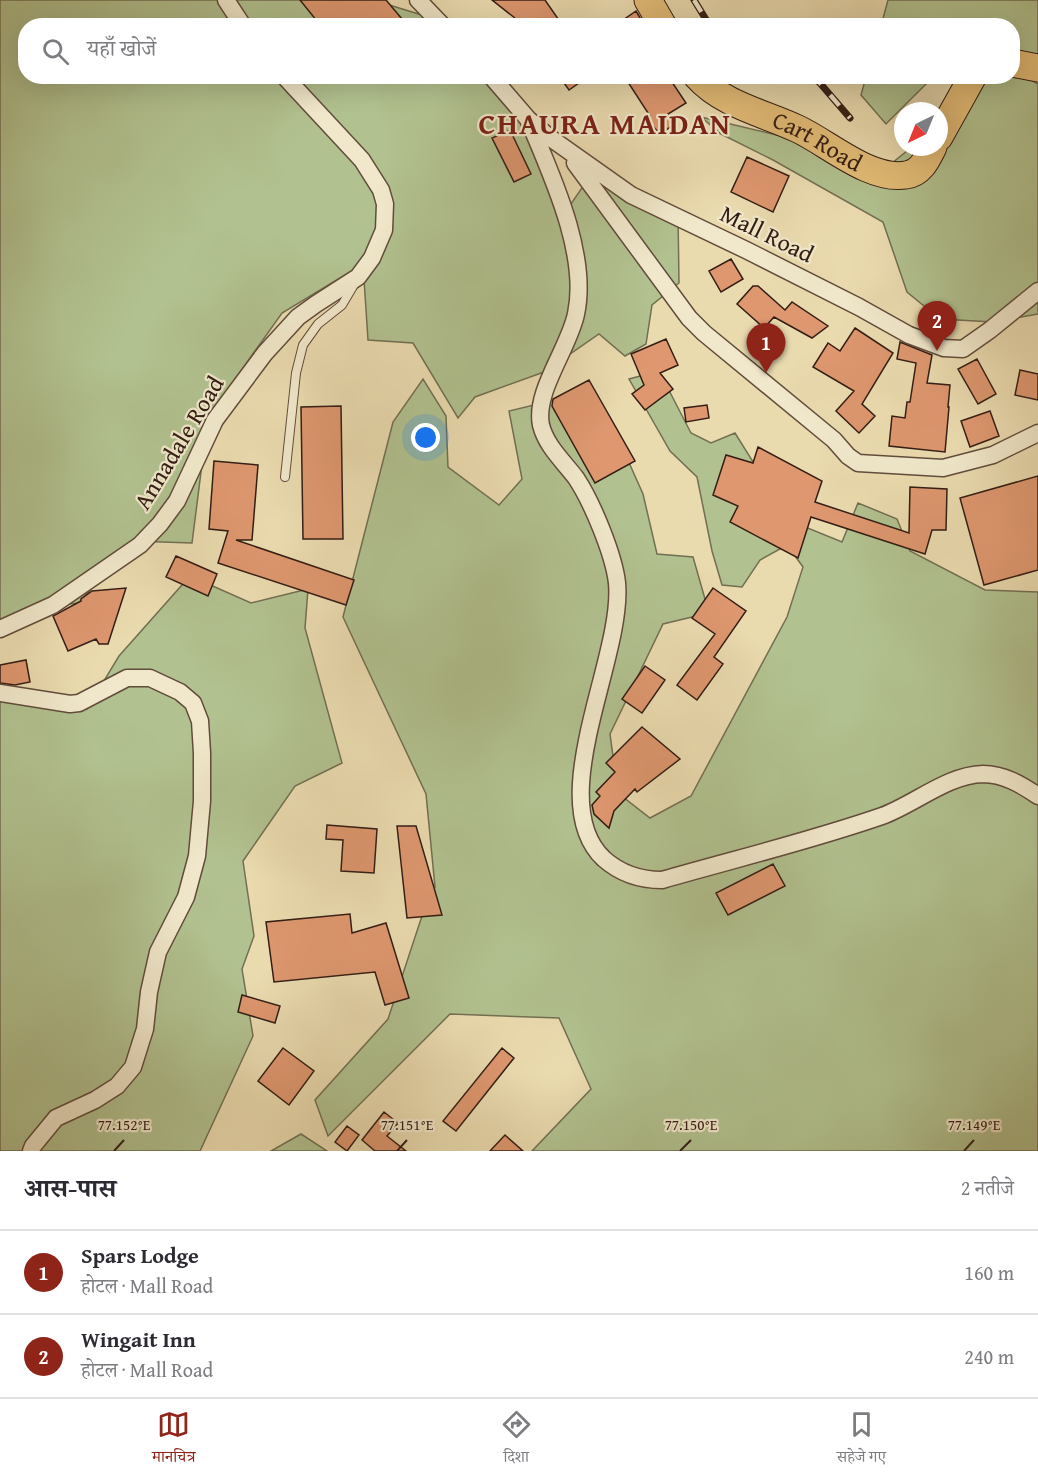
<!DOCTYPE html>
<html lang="hi">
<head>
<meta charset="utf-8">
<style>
	:root { --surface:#fff; --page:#f2f2f3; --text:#2b2b33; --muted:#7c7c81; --line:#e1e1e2; --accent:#8f2418 }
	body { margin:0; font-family:"Gentium Book Plus","Noto Serif Devanagari",serif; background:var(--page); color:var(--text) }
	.compass { position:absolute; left:894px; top:102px; width:54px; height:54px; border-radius:50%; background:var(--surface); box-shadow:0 6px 24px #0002; rotate:223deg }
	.you { position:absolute; left:426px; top:438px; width:21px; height:21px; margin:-15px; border:4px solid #fff; border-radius:50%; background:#1a73e8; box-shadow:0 0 0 9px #1a73e833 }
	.badge { display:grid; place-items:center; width:39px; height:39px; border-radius:50%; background:var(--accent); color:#fff; font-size:20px; font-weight:700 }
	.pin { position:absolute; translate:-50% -50px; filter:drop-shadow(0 2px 3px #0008) }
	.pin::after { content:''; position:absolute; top:32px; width:21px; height:18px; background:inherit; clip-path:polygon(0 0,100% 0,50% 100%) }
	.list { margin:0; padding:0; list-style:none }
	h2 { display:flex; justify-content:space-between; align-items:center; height:78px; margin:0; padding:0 24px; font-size:26px }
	h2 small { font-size:20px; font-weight:400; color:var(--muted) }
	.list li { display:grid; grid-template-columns:39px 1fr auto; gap:18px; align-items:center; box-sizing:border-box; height:84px; padding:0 24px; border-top:2px solid var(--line) }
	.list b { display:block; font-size:22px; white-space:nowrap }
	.list p { margin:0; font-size:20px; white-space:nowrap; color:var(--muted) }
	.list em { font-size:20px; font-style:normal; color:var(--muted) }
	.icon { flex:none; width:33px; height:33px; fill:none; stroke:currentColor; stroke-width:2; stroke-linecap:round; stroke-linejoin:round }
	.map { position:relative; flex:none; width:1038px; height:1151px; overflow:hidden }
	.search { position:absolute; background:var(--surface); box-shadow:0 6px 24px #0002; left:18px; right:18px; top:18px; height:66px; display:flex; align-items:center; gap:15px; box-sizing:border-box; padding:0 21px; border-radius:24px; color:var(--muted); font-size:22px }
	.sheet { height:246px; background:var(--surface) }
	nav { display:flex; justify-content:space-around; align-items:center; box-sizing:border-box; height:84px; border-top:2px solid var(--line); background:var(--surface); font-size:16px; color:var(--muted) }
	nav a { display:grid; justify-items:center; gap:3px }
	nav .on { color:var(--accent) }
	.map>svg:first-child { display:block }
	.green { fill:#b1c18f; stroke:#726f52; stroke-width:1.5 }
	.building { fill:#de976f; stroke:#331d14; stroke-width:1.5 }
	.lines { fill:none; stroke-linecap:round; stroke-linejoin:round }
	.lane-casing { stroke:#614c3b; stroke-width:10 }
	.street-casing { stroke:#614c3b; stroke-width:19 }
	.primary-casing { stroke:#331d14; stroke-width:29 }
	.lane { stroke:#f1e8cb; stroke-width:8 }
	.street { stroke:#f1e8cb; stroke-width:16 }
	.primary { stroke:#e5be78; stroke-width:27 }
	.rail-casing { stroke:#331d14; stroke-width:7 }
	.rail { stroke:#f1e8cb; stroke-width:4.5; stroke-dasharray:14; stroke-linecap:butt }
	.ticks { fill:none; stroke:#331d14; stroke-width:2 }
	.labels { text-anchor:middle; stroke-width:4.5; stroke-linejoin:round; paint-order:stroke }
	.street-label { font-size:24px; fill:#331d14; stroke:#f1e8cb }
	.district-label { font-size:30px; font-weight:bold; letter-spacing:1.5px; fill:#7a1f14; stroke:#f1e8cb }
	.ticks-label { font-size:15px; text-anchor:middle; fill:#331d14; stroke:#f1e8cb; stroke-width:4.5; stroke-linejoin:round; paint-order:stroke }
</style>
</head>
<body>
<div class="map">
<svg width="1038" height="1151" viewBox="0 0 1038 1151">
	<rect width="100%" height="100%" fill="#eadbaf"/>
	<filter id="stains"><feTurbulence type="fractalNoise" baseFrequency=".00333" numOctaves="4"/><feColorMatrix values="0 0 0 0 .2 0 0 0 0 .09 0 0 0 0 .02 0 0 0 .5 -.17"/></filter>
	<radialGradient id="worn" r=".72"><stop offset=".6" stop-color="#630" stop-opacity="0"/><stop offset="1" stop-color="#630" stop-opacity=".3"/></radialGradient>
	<path class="green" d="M 0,0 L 373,0 L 448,23 L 451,25 L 26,26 L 26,76 L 502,77 L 506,80 L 562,217 L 586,182 L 621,184 L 678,213 L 679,283 L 652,305 L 646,344 L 625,356 L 599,334 L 544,372 L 475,397 L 458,418 L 413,343 L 368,340 L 363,264 L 282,313 L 208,417 L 192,543 L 132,541 L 79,603 L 23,609 L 0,622 Z
		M 888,0 L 1038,0 L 1038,59 L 1013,56 L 1012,26 L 881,26 Z
		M 1021,74 L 1038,84 L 1038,314 L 993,322 L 940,319 L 907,292 L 883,222 L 773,160 L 721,134 L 701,117 L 785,137 L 850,173 L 877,175 L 912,147 L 939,147 L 977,77 L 1012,76 Z
		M 866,77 L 866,76 L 936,77 L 930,80 L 886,124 L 861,95 Z
		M 659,371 L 691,433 L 711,443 L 735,433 L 755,465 L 778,516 L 842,542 L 858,503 L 897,519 L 910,551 L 985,590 L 1038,592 L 1038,1151 L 532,1151 L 591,1089 L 559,1018 L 450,1014 L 328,1136 L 315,1100 L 388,1019 L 421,919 L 435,887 L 426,794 L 343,617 L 393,422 L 423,379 L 446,416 L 448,467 L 499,505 L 522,479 L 509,411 L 571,396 L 618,438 L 643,494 L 657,554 L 693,557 L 709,613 L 663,624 L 610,734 L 618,793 L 650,818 L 691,796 L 787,617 L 803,567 L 787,545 L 760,560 L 742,587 L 722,585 L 712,551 L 697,477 L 670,451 L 629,379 Z
		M 190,576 L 251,603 L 308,589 L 305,628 L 342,763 L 295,786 L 243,861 L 254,936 L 242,969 L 253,1036 L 200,1151 L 0,1151 L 0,699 L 87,709 L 119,656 Z
		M 301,1134 L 327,1151 L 271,1151 Z"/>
	<path class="building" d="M 300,0 L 386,0 L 408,26 L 321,26 Z
		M 492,0 L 545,0 L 563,26 L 525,26 Z
		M 636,11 L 645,26 L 631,26 L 626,18 Z
		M 559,76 L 589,76 L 569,90 Z
		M 624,76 L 668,76 L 686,103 L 668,114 L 675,123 L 660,135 L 647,118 L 650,116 Z
		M 510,130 L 531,174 L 514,182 L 492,138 Z
		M 747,157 L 789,176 L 773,212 L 731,192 Z
		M 731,259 L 743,279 L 721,292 L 709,271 Z
		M 753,286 L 758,286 L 785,310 L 792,302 L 828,326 L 812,338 L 774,317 L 764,328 L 737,304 Z
		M 855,328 L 893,353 L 862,404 L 875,416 L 859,433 L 836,411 L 854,391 L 813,367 L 828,343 L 840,351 Z
		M 666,339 L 678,365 L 660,373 L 673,389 L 645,410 L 632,394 L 644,385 L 631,354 Z
		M 900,342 L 932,355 L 927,383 L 950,385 L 948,407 L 949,407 L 945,452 L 889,446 L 892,416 L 905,418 L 907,402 L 910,402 L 916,363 L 897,359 Z
		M 977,359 L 996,394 L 978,404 L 958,369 Z
		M 1020,370 L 1038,374 L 1038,400 L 1015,395 Z
		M 589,380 L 635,461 L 595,483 L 552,406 L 553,399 Z
		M 707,405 L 709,418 L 686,422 L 684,408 Z
		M 341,406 L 343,539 L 303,539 L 301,407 Z
		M 990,411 L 999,436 L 970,447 L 961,421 Z
		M 758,447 L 822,481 L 815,502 L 909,533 L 910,487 L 947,489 L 946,530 L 932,530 L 925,554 L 811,517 L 798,558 L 730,522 L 738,506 L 713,495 L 726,455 L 753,463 Z
		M 214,461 L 258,465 L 252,540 L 236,540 L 354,580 L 346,605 L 218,563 L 228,531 L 209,529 Z
		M 1038,476 L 1038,570 L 984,585 L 960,498 Z
		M 176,556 L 217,574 L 208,596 L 166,577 Z
		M 126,588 L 108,644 L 99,644 L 96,639 L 68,651 L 53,616 L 81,601 L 81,599 L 92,591 Z
		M 713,588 L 746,611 L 714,657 L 723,664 L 697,700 L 677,685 L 715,634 L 692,618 Z
		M 26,660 L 30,682 L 15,685 L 0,683 L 0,665 Z
		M 645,666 L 665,680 L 642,713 L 622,699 Z
		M 642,727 L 680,759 L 637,792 L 635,789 L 614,811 L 609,828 L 594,814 L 592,805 L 600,796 L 596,792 L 615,772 L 606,763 Z
		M 327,825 L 377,829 L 374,873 L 341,871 L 343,840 L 326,839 Z
		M 397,826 L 416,826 L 442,915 L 407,918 Z
		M 773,864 L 785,886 L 728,915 L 716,893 Z
		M 350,914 L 352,933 L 386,923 L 409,998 L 385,1005 L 375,972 L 274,982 L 266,922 Z
		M 242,995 L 280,1006 L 275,1023 L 238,1012 Z
		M 283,1048 L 314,1071 L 289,1105 L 258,1081 Z
		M 502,1048 L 514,1058 L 456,1131 L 443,1121 Z
		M 384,1112 L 398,1123 L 387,1136 L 406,1151 L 375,1151 L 362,1140 Z
		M 347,1126 L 359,1135 L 347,1151 L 335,1142 Z
		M 505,1135 L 523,1151 L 490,1151 Z"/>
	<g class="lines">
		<g class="lane-casing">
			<path id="lane" d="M 285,477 L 296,373 L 303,345 L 318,324 L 342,305 L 355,283"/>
		</g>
		<g class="street-casing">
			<path id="street" d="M 226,0 L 243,26
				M 418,0 L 443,26
				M 491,76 L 528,119 L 549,137 L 631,195 L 746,250 L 859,307 L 909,335 L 944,348 L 963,349 L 990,330 L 1038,291
				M 528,119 C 551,174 589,254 576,314 C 569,348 534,392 541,425 C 546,446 564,462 576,478 C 592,502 614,555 617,583 C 624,657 542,801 604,859 C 621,874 640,880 662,880 C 735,859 810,841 882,816 C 915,804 947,775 983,774 C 1004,774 1022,785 1038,796
				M 575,163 L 689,318 L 704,333 L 834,440 L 848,456 L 858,463 L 943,468 L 993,455 L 1038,433
				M 0,629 L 53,605 L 140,545 L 160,524 L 177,501 L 215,420 L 265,353 L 298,317 L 316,304 L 358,277 L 372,258 L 384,230 L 385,204 L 381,190 L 362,160 L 284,76
				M 0,693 L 70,704 L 79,703 L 127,678 L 150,678 L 180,692 L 193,703 L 200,721 L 202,753 L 202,801 L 197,856 L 186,897 L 158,952 L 149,992 L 145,1029 L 133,1067 L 117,1086 L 95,1100 L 56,1118 L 33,1146 L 31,1151"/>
		</g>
		<g class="primary-casing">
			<g id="primary">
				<path d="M 648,0 L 663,26"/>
				<path d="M 1012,63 L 1038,68"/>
				<path id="s1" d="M 697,76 C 723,105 764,113 798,129 C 828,143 870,181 906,175 C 921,173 927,159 933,147"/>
				<path d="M 939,137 L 973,76"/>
			</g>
		</g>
		<use href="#lane" class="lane"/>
		<use href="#street" class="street"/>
		<use href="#primary" class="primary"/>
		<g class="rail-casing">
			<path id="rail" d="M 694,0 L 710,26
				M 810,76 L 819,82 L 850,118"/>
		</g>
		<use href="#rail" class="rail"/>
	</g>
	<path class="ticks" d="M 114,1151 L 124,1140M 397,1151 L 407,1140M 680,1151 L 691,1140M 964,1151 L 974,1140"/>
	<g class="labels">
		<g class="street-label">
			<text dy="8" stroke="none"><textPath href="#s1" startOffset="138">Cart Road</textPath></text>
			<text transform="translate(767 234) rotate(26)" y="8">Mall Road</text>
			<text transform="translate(179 443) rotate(-59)" y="8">Annadale Road</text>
		</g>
		<g class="district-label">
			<text x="605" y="134">CHAURA MAIDAN</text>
		</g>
	</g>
	<g class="ticks-label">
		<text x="124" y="1130">77.152°E</text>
		<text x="407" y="1130">77.151°E</text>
		<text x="691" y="1130">77.150°E</text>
		<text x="974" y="1130">77.149°E</text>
	</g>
	<rect width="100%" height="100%" filter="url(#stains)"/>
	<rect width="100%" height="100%" fill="url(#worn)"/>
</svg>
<svg class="compass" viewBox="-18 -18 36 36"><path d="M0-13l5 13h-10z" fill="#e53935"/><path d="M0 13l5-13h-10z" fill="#7c7c81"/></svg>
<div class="you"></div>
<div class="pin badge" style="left:766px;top:373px">1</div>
<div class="pin badge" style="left:937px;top:351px">2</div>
<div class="search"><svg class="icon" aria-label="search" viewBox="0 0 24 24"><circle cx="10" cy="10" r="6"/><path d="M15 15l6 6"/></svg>यहाँ खोजें</div>
</div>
<section class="sheet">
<h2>आस-पास<small>2 नतीजे</small></h2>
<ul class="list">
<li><span class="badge">1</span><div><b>Spars Lodge</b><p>होटल · Mall Road</p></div><em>160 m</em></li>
<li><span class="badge">2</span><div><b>Wingait Inn</b><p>होटल · Mall Road</p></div><em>240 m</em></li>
</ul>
</section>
<nav>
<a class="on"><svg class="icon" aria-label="map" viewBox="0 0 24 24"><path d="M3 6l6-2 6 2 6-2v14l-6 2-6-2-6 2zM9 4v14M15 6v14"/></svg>मानचित्र</a>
<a><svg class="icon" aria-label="directions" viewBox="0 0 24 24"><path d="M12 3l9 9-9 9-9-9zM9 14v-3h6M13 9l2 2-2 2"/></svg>दिशा</a>
<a><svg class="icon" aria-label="saved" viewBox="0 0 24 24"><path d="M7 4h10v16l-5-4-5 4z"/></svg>सहेजे गए</a>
</nav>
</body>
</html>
